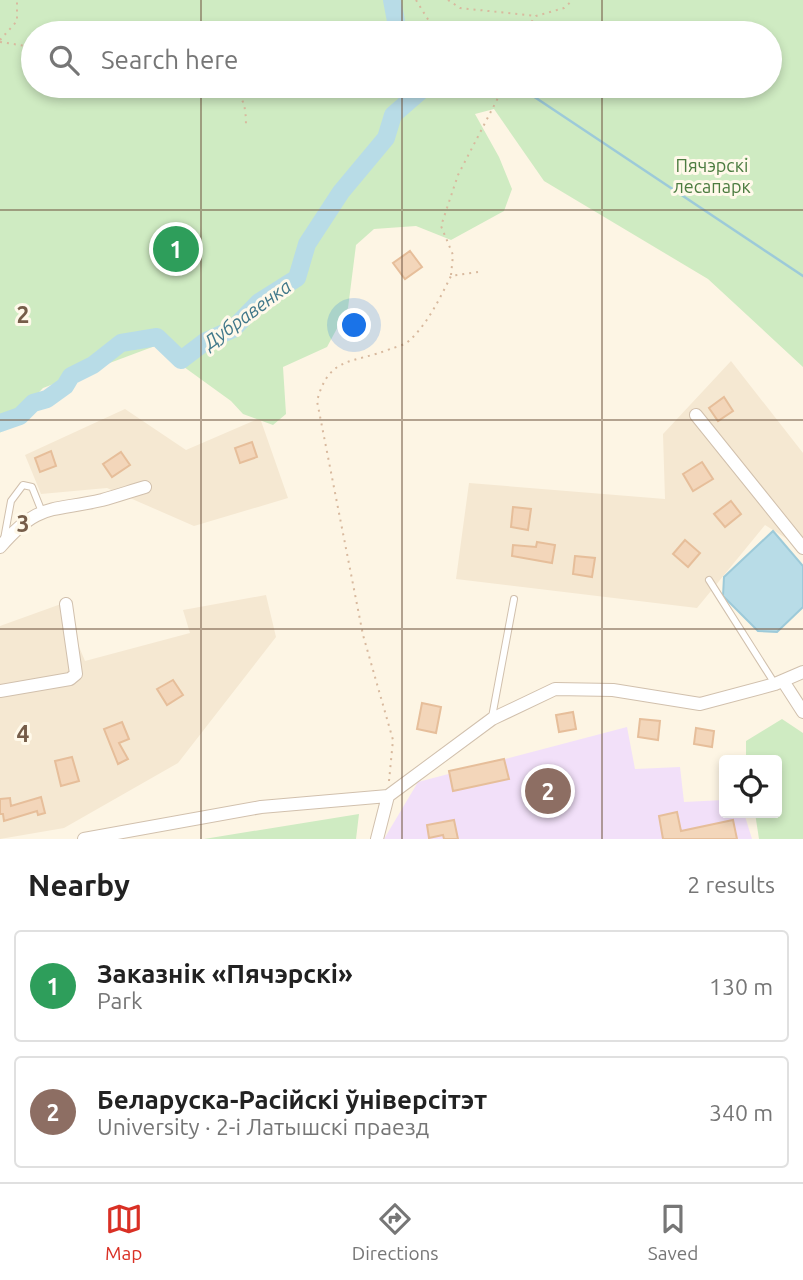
<!DOCTYPE html>
<html lang="en">
<head>
<meta charset="utf-8">
<style>
	:root { --surface:#fff; --page:#f2f2f2; --text:#222; --muted:#767676; --line:#e0e0e0; --accent:#d93025 }
	body { margin:0; font-family:Ubuntu,sans-serif; background:var(--page); color:var(--text) }
	.controls { position:absolute; right:21px; bottom:21px; display:grid; overflow:hidden; border-radius:7px; box-shadow:0 4px 10px #0003 }
	.controls button { width:63px; height:63px; display:grid; place-items:center; padding:0; border:0; border-bottom:2px solid var(--line); background:var(--surface); color:var(--text); font:35px sans-serif }
	.you { position:absolute; left:355px; top:326px; width:24px; height:24px; margin:-18px; border:5px solid #fff; border-radius:50%; background:#1a73e8; box-shadow:0 0 0 10px #1a73e833 }
	.badge { display:grid; place-items:center; width:46px; height:46px; border-radius:50%; background:var(--accent); color:#fff; font-size:23px; font-weight:700 }
	.pin { position:absolute; translate:-50% -50%; border:4px solid #fff; box-shadow:0 2px 7px #0006 }
	.list { margin:0; padding:0; list-style:none }
	h2 { display:flex; justify-content:space-between; align-items:center; height:91px; margin:0; padding:0 28px; font-size:30px }
	h2 small { font-size:23px; font-weight:400; color:var(--muted) }
	.list li { display:grid; grid-template-columns:46px 1fr auto; gap:21px; align-items:center; box-sizing:border-box; height:112px; margin:0 14px 14px; padding:0 14px; border:2px solid var(--line); border-radius:7px }
	.list b { display:block; font-size:26px; white-space:nowrap }
	.list p { margin:0; font-size:23px; white-space:nowrap; color:var(--muted) }
	.list em { font-size:23px; font-style:normal; color:var(--muted) }
	.icon { flex:none; width:38px; height:38px; fill:none; stroke:currentColor; stroke-width:2; stroke-linecap:round; stroke-linejoin:round }
	.map { position:relative; flex:none; width:803px; height:839px; overflow:hidden }
	.search { position:absolute; background:var(--surface); box-shadow:0 4px 10px #0003; left:21px; right:21px; top:21px; height:77px; display:flex; align-items:center; gap:18px; box-sizing:border-box; padding:0 24px; border-radius:38px; color:var(--muted); font-size:26px }
	.sheet { height:343px; background:var(--surface) }
	nav { display:flex; justify-content:space-around; align-items:center; box-sizing:border-box; height:98px; border-top:2px solid var(--line); background:var(--surface); font-size:19px; color:var(--muted) }
	nav a { display:grid; justify-items:center; gap:4px }
	nav .on { color:var(--accent) }
	.map>svg:first-child { display:block }
	.residential { fill:#f5e8d2 }
	.education { fill:#f2e0f9 }
	.green { fill:#cfebc2; fill-rule:evenodd }
	.water { fill:#b8dce7; stroke:#9dcad9; stroke-width:2 }
	.lines { fill:none; stroke-linecap:round; stroke-linejoin:round }
	.stream { stroke:#9dcad9; stroke-width:2.5 }
	.river { stroke:#b8dce7; stroke-width:18 }
	.building { fill:#f3d6ba; stroke:#e6be9a; stroke-width:2 }
	.lane-casing { stroke:#d1c0ad; stroke-width:8 }
	.street-casing { stroke:#d1c0ad; stroke-width:14 }
	.path { stroke:#d8b99e; stroke-width:2; stroke-dasharray:2 5; stroke-linecap:butt }
	.lane { stroke:#fff; stroke-width:6 }
	.street { stroke:#fff; stroke-width:12 }
	.grid { fill:none; stroke:#765d49; stroke-width:2; stroke-opacity:0.55 }
	.labels { text-anchor:middle; stroke-width:6; stroke-linejoin:round; paint-order:stroke }
	.park-label { font-size:18px; fill:#4c7c40; stroke:#fff9ea }
	.water-label { font-size:19px; font-style:italic; fill:#41788a; stroke:#fff9ea }
	.grid-label { font-size:23px; text-anchor:middle; font-weight:bold; fill:#765d49; stroke:#fff9ea; stroke-width:6; stroke-linejoin:round; paint-order:stroke }
</style>
</head>
<body>
<div class="map">
<svg width="803" height="839" viewBox="0 0 803 839">
	<rect width="100%" height="100%" fill="#fdf5e4"/>
	<path class="residential" d="M 731,361 L 803,453 L 803,549 L 765,525 L 697,608 L 456,579 L 469,483 L 665,499 L 663,434 Z
		M 125,409 L 186,450 L 260,418 L 288,498 L 194,526 L 107,488 L 41,494 L 25,455 Z
		M 266,595 L 276,637 L 178,763 L 64,828 L 0,839 L 0,626 L 61,604 L 85,661 L 190,633 L 183,610 Z"/>
	<path class="education" d="M 627,727 L 635,769 L 680,767 L 684,802 L 724,800 L 724,813 L 744,813 L 752,839 L 384,839 L 418,782 Z"/>
	<path class="green" d="M 0,0 L 803,0 L 803,367 L 708,279 L 544,181 L 494,109 L 475,114 L 499,157 L 512,189 L 504,211 L 451,240 L 416,226 L 374,229 L 356,245 L 348,308 L 327,347 L 283,367 L 286,414 L 273,425 L 243,414 L 231,401 L 155,346 L 43,388 L 0,433 ZM 33,33 L 770,33 L 770,86 L 33,86 Z
		M 782,719 L 803,733 L 803,839 L 759,839 L 755,813 L 777,813 L 777,760 L 746,760 L 746,741 Z
		M 359,814 L 356,839 L 204,839 Z"/>
	<path class="water" d="M 773,531 L 803,566 L 803,607 L 777,632 L 758,631 L 723,596 L 724,577 Z"/>
	<g class="lines">
		<path class="stream" d="M 396,21 L 410,33
			M 518,86 L 803,276"/>
		<path class="river" d="M 392,0 L 396,21 L 393,33
			M 0,423 L 20,416 L 33,403 L 47,399 L 65,386 L 71,376 L 93,365 L 121,343 L 157,337 L 181,360 L 206,341 L 233,329 L 259,302 L 297,278 L 307,244 L 341,192 L 386,138 L 393,115 L 424,88 L 421,86"/>
	</g>
	<path class="building" d="M 410,251 L 422,267 L 405,279 L 393,263 Z
		M 724,397 L 733,411 L 718,421 L 709,408 Z
		M 252,442 L 257,457 L 240,463 L 235,448 Z
		M 51,451 L 56,466 L 40,472 L 35,458 Z
		M 121,452 L 130,465 L 112,477 L 103,464 Z
		M 702,462 L 713,479 L 693,491 L 683,474 Z
		M 731,501 L 741,514 L 725,527 L 714,514 Z
		M 513,507 L 531,509 L 528,530 L 511,527 Z
		M 685,540 L 700,553 L 688,567 L 673,554 Z
		M 537,542 L 555,545 L 552,563 L 512,556 L 513,545 L 536,547 Z
		M 575,556 L 595,558 L 592,577 L 573,574 Z
		M 173,680 L 183,695 L 167,705 L 157,689 Z
		M 422,703 L 441,707 L 436,733 L 417,729 Z
		M 573,712 L 576,729 L 559,732 L 556,715 Z
		M 640,719 L 660,721 L 658,740 L 638,737 Z
		M 122,722 L 129,739 L 119,743 L 128,759 L 118,764 L 104,729 Z
		M 696,728 L 714,731 L 712,747 L 694,744 Z
		M 72,757 L 79,781 L 61,786 L 55,761 Z
		M 504,759 L 509,779 L 453,791 L 449,771 Z
		M 41,797 L 45,813 L 38,815 L 37,811 L 4,821 L 3,814 L 0,814 L 0,799 L 10,798 L 11,806 Z
		M 677,812 L 681,831 L 733,820 L 737,839 L 663,839 L 659,816 Z
		M 454,820 L 458,839 L 444,839 L 443,835 L 429,838 L 427,825 Z"/>
	<g class="lines">
		<g class="lane-casing">
			<path id="lane" d="M 4,539 L 11,501 L 23,485 L 32,487 L 42,512
				M 709,580 L 775,684
				M 492,717 L 514,599"/>
		</g>
		<g class="street-casing">
			<path id="street" d="M 696,415 L 803,548
				M 0,547 C 39,502 50,512 102,500 C 117,496 131,491 145,487
				M 783,681 L 803,712
				M 0,691 L 70,679 L 76,674 L 66,604
				M 388,796 L 492,719 L 555,689 L 613,690 L 700,704 L 775,684 L 803,672
				M 84,839 L 261,807 L 388,796
				M 377,839 L 388,796"/>
		</g>
		<path class="path" d="M 416,0 L 432,26 L 442,33
			M 448,0 L 460,8 L 536,16
			M 523,33 L 536,16 L 564,8 L 573,0
			M 0,40 L 17,21 L 17,0
			M 0,42 L 33,47
			M 228,86 C 245,94 246,110 246,127
			M 265,86 L 279,94
			M 451,275 L 453,255 L 441,226 L 458,175 L 499,96 L 498,86
			M 389,781 L 393,740 L 363,635 L 317,401 C 329,355 353,364 390,349 C 396,347 405,345 410,340 C 428,323 440,298 451,276 L 478,272"/>
		<use href="#lane" class="lane"/>
		<use href="#street" class="street"/>
	</g>
	<path class="grid" d="M 201,0 L 201,33M 402,0 L 402,33M 602,0 L 602,33M 201,86 L 201,839M 402,86 L 402,839M 602,86 L 602,839M 0,210 L 803,210M 0,420 L 803,420M 0,629 L 803,629"/>
	<g class="labels">
		<g class="park-label">
			<text x="712" y="172">Пячэрскі<tspan x="712" dy="21">лесапарк</tspan></text>
		</g>
		<g class="water-label">
			<text transform="translate(247 314) rotate(-36)" y="7">Дубравенка</text>
		</g>
	</g>
	<g class="grid-label">
		<text x="23" y="323">2</text>
		<text x="23" y="532">3</text>
		<text x="23" y="742">4</text>
	</g>
</svg>
<div class="controls">
<button><svg class="icon" aria-label="locate" viewBox="0 0 24 24"><circle cx="12" cy="12" r="6"/><path d="M12 2v4M12 18v4M2 12h4M18 12h4"/></svg></button>
</div>
<div class="you"></div>
<div class="pin badge" style="left:176px;top:249px;background:#2e9e5b">1</div>
<div class="pin badge" style="left:548px;top:791px;background:#8d6e63">2</div>
<div class="search"><svg class="icon" aria-label="search" viewBox="0 0 24 24"><circle cx="10" cy="10" r="6"/><path d="M15 15l6 6"/></svg>Search here</div>
</div>
<section class="sheet">
<h2>Nearby<small>2 results</small></h2>
<ul class="list">
<li><span class="badge" style="background:#2e9e5b">1</span><div><b>Заказнік «Пячэрскі»</b><p>Park</p></div><em>130 m</em></li>
<li><span class="badge" style="background:#8d6e63">2</span><div><b>Беларуска-Расійскі ўніверсітэт</b><p>University · 2-і Латышскі праезд</p></div><em>340 m</em></li>
</ul>
</section>
<nav>
<a class="on"><svg class="icon" aria-label="map" viewBox="0 0 24 24"><path d="M3 6l6-2 6 2 6-2v14l-6 2-6-2-6 2zM9 4v14M15 6v14"/></svg>Map</a>
<a><svg class="icon" aria-label="directions" viewBox="0 0 24 24"><path d="M12 3l9 9-9 9-9-9zM9 14v-3h6M13 9l2 2-2 2"/></svg>Directions</a>
<a><svg class="icon" aria-label="saved" viewBox="0 0 24 24"><path d="M7 4h10v16l-5-4-5 4z"/></svg>Saved</a>
</nav>
</body>
</html>
